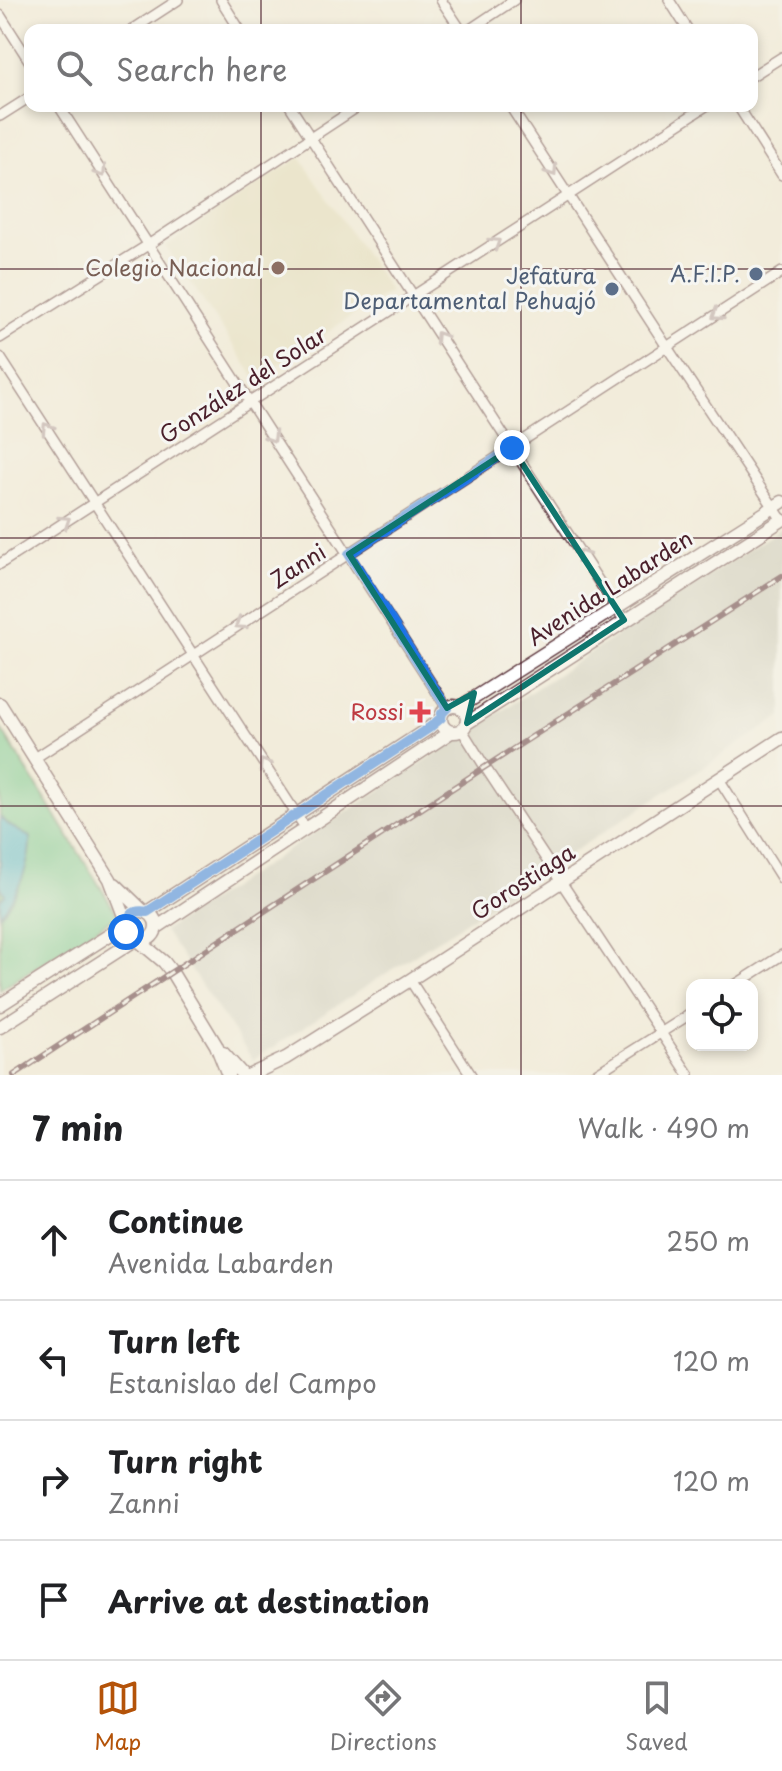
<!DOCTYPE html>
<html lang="en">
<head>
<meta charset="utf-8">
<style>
	:root { --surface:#fff; --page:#f2f2f2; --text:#202124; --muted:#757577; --line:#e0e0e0; --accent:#b45309 }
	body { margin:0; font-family:"Playpen Sans",sans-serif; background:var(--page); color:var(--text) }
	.controls { position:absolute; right:24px; bottom:24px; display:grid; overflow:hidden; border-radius:16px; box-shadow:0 4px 12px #0003 }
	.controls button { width:72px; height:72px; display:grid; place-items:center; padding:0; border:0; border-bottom:2px solid var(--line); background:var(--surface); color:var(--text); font:40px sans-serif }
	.stop { position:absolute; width:24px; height:24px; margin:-18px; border:6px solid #1a73e8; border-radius:50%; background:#fff }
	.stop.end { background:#1a73e8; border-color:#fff; box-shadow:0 2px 8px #0008 }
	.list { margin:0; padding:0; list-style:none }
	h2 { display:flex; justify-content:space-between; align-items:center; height:104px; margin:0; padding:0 32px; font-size:34px }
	h2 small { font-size:26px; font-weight:400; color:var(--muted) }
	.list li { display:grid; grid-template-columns:52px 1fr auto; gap:24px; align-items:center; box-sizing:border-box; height:120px; padding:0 32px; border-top:2px solid var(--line) }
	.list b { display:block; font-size:30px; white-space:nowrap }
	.list p { margin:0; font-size:26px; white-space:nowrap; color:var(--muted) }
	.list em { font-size:26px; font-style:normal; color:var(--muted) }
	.icon { flex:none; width:44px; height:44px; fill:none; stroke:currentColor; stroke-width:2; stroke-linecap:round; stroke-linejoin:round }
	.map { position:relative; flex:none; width:782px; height:1075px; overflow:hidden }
	.search { position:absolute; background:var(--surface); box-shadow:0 4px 12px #0003; left:24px; right:24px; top:24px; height:88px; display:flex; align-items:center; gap:20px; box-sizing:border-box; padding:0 28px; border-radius:16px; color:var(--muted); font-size:30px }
	.sheet { height:584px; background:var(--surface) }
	nav { display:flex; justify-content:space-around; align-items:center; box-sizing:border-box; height:112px; border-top:2px solid var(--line); background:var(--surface); font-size:22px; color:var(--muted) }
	nav a { display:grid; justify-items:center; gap:4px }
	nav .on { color:var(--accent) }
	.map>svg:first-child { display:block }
	.built { fill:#e2dcba }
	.industrial { fill:#c5c5b8 }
	.green { fill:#71c88d; stroke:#5e745c; stroke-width:2 }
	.water { fill:#4db6cb; stroke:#4c6a7b; stroke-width:2 }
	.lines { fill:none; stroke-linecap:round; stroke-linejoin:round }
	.street-casing { stroke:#633e45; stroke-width:12 }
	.secondary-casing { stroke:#633e45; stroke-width:15 }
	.street { stroke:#fff; stroke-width:9 }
	.secondary { stroke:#fff; stroke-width:12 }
	.rail-casing { stroke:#4a1f2b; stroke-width:6 }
	.rail { stroke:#f6f6f2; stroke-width:3; stroke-dasharray:9; stroke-linecap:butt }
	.oneway { stroke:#ae9aa0 }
	.route { stroke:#1a73e8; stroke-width:10 }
	.marked { fill:none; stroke:#0f766e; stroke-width:6; stroke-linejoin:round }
	.grid { fill:none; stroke:#4a1f2b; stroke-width:2; stroke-opacity:0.55 }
	.education-dot { fill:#8d6e63; stroke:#f6f6f2; stroke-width:3 }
	.service-dot { fill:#5c6f8a; stroke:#f6f6f2; stroke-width:3 }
	.health-dot { fill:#e0444e; stroke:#f6f6f2; stroke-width:3 }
	.labels { text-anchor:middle; stroke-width:6; stroke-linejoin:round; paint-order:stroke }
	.education-label { font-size:22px; fill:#785e54; stroke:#f6f6f2; text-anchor:end }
	.service-label { font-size:22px; fill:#4e5e75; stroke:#f6f6f2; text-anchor:end }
	.street-label { font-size:22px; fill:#4a1f2b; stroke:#f6f6f2 }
	.health-label { font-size:22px; fill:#be3a42; stroke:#f6f6f2; text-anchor:end }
</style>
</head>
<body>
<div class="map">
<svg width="782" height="1075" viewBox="0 0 782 1075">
	<rect width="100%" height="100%" fill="#f6f6f2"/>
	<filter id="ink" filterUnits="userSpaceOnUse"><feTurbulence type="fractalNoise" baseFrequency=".0125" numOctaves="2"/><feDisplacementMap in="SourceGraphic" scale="16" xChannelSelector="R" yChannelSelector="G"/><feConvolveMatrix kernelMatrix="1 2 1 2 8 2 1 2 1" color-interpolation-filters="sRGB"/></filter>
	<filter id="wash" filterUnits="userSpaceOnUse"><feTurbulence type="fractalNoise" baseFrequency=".006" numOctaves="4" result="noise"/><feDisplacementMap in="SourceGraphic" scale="32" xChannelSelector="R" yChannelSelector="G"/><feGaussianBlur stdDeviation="1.8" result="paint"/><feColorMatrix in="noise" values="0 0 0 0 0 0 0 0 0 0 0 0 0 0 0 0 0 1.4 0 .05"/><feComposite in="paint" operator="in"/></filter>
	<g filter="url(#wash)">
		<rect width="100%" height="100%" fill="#f2ecdb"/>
		<path class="built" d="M 300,157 L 390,291 L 256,379 L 166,246 Z"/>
		<path class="industrial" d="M 782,528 L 782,716 L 253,1060 L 164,931 Z"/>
		<path class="green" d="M 0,727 L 118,915 L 0,990 Z"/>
		<path class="water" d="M 0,817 L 10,826 L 30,837 C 31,864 18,895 0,915 L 0,900 L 5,895 L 0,885 Z"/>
	</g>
	<g filter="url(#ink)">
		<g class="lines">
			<g class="street-casing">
				<path id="street" d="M 221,0 L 240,30
					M 441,0 L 461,30
					M 669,0 L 688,30
					M 0,15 L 30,62
					M 132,30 L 178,0
					M 469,30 L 514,0
					M 752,76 L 782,57
					M 59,106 L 447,708
					M 290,106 L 624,620
					M 510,106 L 667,347 L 782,520
					M 738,106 L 782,175
					M 0,116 L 30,97
					M 0,338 L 148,245 L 359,106
					M 0,357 L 306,829
					M 0,564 L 706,106
					M 462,730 L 485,767 L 689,1075
					M 35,758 L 782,272
					M 719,779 L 782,879
					M 410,980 L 471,1075
					M 735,985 L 782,955
					M 594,1075 L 692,1013"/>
			</g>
			<g class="secondary-casing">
				<path id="secondary" d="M 0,704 L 110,879 L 126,921
					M441 719a13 13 0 1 1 26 0a13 13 0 1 1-26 0Z
					M 460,707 L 782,502
					M 467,723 L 782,520
					M 115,884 L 143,911
					M126 926a15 15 0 1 1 30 0a15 15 0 1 1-30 0Z
					M 147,912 L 429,728 L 441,718
					M 156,928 L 451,732
					M 139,941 L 164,962 L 171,971 L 216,1045 L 228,1075
					M 0,1005 L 125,925
					M 0,1027 L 135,940
					M 223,1053 L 241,1073
					M 250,1075 L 286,1058 L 410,980 L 782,738"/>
			</g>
			<use href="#street" class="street"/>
			<use href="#secondary" class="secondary"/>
			<g class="rail-casing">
				<path id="rail" d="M 14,1075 L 485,767 L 782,576"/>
			</g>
			<use href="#rail" class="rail"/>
		</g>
		<defs><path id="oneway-chevron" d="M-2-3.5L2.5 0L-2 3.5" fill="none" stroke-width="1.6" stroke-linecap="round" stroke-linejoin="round" transform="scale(2)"/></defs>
		<g class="oneway">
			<use href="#oneway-chevron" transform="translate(552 171) rotate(57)"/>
			<use href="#oneway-chevron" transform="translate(101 172) rotate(57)"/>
			<use href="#oneway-chevron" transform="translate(495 243) rotate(-33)"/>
			<use href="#oneway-chevron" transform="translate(717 315) rotate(147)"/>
			<use href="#oneway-chevron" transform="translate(440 337) rotate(-123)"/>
			<use href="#oneway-chevron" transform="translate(47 428) rotate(-123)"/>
			<use href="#oneway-chevron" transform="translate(272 437) rotate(57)"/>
			<use href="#oneway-chevron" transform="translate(65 521) rotate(-33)"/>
			<use href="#oneway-chevron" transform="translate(582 555) rotate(-123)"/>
			<use href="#oneway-chevron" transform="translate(240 624) rotate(147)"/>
			<use href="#oneway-chevron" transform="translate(264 764) rotate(-123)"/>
		</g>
	</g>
	<g class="lines" filter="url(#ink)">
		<path class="route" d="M 126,932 C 124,917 133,909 147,912 L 429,728 L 441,718 L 442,713 L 447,708 L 349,554 L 512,448"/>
	</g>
	<path d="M0 0H782V1075H0ZM 512,448 L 624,620 L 467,723 L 474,693 L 447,708 L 349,554 Z" fill="#f2ecdb" fill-opacity=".55" fill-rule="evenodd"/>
	<path class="marked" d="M 512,448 L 624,620 L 467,723 L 474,693 L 447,708 L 349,554 Z"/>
	<path class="grid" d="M 261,0 L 261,30M 521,0 L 521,30M 261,106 L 261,1075M 521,106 L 521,1075M 0,269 L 782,269M 0,538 L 782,538M 0,806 L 782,806"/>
	<circle class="education-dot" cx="278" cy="268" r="8"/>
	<g class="service-dot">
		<circle cx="756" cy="274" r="8"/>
		<circle cx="612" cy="289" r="8"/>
	</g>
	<path class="health-dot" d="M416 700h8v8h8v8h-8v8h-8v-8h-8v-8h8z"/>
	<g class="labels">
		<g class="education-label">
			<text x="262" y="276">Colegio Nacional</text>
		</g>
		<g class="service-label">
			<text x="740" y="282">A.F.I.P.</text>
			<text x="596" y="284">Jefatura<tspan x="596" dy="25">Departamental Pehuajó</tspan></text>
		</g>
		<g class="street-label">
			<text transform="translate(243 385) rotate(-33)" y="8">González del Solar</text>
			<text transform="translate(298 566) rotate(-33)" y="8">Zanni</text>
			<text transform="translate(610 588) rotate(-33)" y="8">Avenida Labarden</text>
			<text transform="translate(523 882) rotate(-33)" y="8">Gorostiaga</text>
		</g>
		<g class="health-label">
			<text x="404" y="720">Rossi</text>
		</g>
	</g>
</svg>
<div class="controls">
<button><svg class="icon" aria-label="locate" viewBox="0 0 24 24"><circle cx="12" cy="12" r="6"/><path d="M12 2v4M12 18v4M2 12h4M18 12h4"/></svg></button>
</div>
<div class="stop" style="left:126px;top:932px"></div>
<div class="stop end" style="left:512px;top:448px"></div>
<div class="search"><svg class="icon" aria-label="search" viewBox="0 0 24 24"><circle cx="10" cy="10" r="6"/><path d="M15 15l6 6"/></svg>Search here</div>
</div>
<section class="sheet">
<h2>7 min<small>Walk · 490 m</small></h2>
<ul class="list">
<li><svg class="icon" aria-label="ahead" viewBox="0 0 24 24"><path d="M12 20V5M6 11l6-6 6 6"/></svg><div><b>Continue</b><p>Avenida Labarden</p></div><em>250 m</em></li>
<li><svg class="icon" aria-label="left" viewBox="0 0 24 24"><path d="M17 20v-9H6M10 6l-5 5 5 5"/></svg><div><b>Turn left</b><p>Estanislao del Campo</p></div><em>120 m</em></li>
<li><svg class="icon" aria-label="right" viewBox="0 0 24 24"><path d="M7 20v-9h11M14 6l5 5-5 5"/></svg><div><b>Turn right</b><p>Zanni</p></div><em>120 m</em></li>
<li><svg class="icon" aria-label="arrive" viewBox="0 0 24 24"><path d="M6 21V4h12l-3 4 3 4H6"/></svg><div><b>Arrive at destination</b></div></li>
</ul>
</section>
<nav>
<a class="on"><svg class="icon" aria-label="map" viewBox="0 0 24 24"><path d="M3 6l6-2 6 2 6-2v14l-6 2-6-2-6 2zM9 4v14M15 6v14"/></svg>Map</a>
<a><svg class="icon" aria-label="directions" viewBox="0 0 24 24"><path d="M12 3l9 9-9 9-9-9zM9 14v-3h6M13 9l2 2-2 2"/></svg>Directions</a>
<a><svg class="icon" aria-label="saved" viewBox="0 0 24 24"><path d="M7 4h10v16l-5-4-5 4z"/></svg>Saved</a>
</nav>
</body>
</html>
